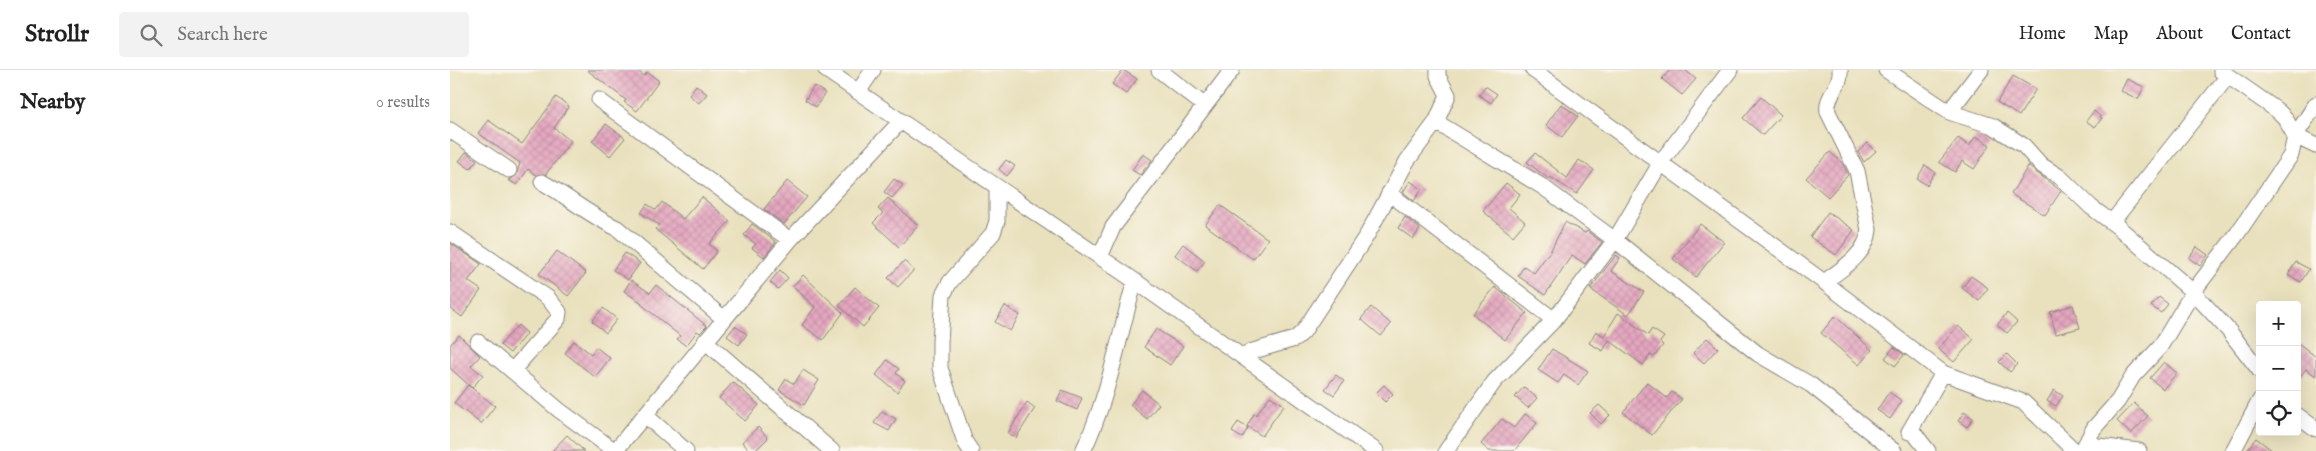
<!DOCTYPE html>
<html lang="en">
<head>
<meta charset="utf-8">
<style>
	:root { --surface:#fff; --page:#f2f2f2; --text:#222; --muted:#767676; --line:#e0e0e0 }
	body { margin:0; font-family:"IM FELL English",serif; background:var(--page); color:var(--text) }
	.controls { position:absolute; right:15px; bottom:15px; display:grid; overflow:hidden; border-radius:5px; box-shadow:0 5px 20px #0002 }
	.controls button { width:45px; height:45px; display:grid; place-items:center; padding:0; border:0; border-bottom:1px solid var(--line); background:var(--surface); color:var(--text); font:25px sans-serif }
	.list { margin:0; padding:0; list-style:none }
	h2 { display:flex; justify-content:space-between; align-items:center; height:65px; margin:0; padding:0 20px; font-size:21px }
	h2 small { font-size:16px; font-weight:400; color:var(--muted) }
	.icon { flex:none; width:28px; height:28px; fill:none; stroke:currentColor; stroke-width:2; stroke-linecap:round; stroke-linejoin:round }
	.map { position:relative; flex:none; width:1866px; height:381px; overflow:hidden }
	header { display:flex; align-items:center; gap:30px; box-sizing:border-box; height:70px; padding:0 25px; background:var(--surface); border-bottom:1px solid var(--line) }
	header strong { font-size:24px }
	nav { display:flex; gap:28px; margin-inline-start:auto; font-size:18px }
	.search { width:350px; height:45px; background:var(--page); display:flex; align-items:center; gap:12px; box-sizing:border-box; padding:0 18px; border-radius:5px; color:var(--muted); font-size:19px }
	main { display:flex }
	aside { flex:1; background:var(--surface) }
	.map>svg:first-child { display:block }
	.building { fill:url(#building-cross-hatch) }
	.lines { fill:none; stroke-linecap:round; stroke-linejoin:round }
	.street-casing { stroke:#86827c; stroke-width:17 }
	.street { stroke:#fff; stroke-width:15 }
</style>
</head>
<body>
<header>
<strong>Strollr</strong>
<div class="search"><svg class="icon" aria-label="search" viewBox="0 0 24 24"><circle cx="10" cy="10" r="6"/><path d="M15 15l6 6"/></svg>Search here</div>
<nav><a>Home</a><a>Map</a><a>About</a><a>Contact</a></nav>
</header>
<main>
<aside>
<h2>Nearby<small>0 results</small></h2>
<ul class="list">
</ul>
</aside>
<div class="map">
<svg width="1866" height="381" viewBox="0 0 1866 381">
	<defs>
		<pattern id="building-cross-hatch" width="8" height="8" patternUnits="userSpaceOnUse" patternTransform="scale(1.25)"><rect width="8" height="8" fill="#e4a7bf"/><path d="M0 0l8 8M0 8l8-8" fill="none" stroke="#c38fa5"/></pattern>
	</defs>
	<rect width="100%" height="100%" fill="#fbf7ec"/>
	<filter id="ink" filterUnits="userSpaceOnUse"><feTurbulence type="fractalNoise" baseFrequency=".02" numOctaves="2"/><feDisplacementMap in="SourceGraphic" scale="10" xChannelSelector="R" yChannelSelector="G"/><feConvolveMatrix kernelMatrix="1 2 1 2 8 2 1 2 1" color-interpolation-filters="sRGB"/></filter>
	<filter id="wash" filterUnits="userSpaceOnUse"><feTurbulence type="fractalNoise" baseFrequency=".0096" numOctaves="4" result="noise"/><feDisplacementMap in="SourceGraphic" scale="20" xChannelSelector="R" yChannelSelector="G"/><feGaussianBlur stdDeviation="1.12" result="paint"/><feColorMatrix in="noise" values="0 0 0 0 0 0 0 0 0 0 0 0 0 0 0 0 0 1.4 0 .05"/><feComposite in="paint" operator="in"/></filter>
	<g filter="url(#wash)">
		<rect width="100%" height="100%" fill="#e9e1bd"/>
		<g id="blocks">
			<path class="building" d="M 137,0 L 187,0 L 194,6 L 197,2 L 209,11 L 187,41 L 174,32 L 176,30 Z
				M 673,0 L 687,9 L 676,24 L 662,14 Z
				M 1220,0 L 1235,0 L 1246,9 L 1232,25 L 1212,9 Z
				M 1563,6 L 1586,19 L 1569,46 L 1547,32 Z
				M 1677,9 L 1694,17 L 1688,29 L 1671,21 Z
				M 246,15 L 257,24 L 249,33 L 239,25 Z
				M 364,16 L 375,23 L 366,37 L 355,30 Z
				M 1035,16 L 1047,24 L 1041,33 L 1029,25 Z
				M 106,27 L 119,36 L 104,58 L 121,71 L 96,104 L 86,105 L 78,99 L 67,115 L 58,110 L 66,106 L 70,93 L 28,63 L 38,50 L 72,74 Z
				M 1311,27 L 1331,45 L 1313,65 L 1293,48 Z
				M 1111,34 L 1128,46 L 1112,67 L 1096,55 Z
				M 1644,41 L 1652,48 L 1645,57 L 1636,51 Z
				M 156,54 L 175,68 L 160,86 L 142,71 Z
				M 1526,66 L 1540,75 L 1524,99 L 1512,91 L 1505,102 L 1489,92 L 1508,68 L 1519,76 Z
				M 1418,73 L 1426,81 L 1414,92 L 1408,82 Z
				M 16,82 L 27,90 L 20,99 L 9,91 Z
				M 1380,82 L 1393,94 L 1398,105 L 1378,127 L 1356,108 Z
				M 1085,83 L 1117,108 L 1129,90 L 1144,100 L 1127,124 L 1100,107 L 1099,109 L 1077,92 Z
				M 693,84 L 702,90 L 690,105 L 682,100 Z
				M 556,90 L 565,96 L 557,106 L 549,99 Z
				M 1475,95 L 1485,102 L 1477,115 L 1467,109 Z
				M 1578,96 L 1611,121 L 1595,145 L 1561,124 Z
				M 444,109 L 453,115 L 442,128 L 434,122 Z
				M 337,111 L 357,127 L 334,154 L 314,139 Z
				M 960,111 L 972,119 L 964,131 L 953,122 Z
				M 1056,113 L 1070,124 L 1059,138 L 1075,152 L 1063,166 L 1033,141 Z
				M 252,127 L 280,151 L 259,174 L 267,181 L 253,199 L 205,159 L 209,155 L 191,143 L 197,134 L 206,140 L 212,132 L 233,149 Z
				M 438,128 L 468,156 L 449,177 L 423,153 L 433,143 L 428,139 Z
				M 770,135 L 818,169 L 803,189 L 755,155 Z
				M 1378,142 L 1404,160 L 1386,185 L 1360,167 Z
				M 955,147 L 970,159 L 963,169 L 948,158 Z
				M 1115,152 L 1135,163 L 1137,161 L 1152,172 L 1135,194 L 1122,185 L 1095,225 L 1068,206 L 1074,196 L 1084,203 L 1101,180 Z
				M 302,154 L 326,172 L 314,187 L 302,178 L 306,174 L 294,165 Z
				M 1250,154 L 1274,172 L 1246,207 L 1223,189 Z
				M 0,173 L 31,194 L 18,211 L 31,220 L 12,247 L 0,238 Z
				M 733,174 L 755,191 L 747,201 L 725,185 Z
				M 1747,177 L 1758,185 L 1750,196 L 1739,188 Z
				M 107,181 L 136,203 L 118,226 L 89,204 Z
				M 175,183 L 190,193 L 178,210 L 163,200 Z
				M 1166,185 L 1170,188 L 1161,201 L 1194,222 L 1178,245 L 1140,219 Z
				M 454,191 L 464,200 L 448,217 L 438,208 Z
				M 1846,192 L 1859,199 L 1851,212 L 1838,205 Z
				M 330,200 L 338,208 L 328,219 L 320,212 Z
				M 353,205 L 393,243 L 373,270 L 352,255 L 365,237 L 343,216 Z
				M 1521,206 L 1538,218 L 1529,231 L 1512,218 Z
				M 181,210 L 200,223 L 206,215 L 257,256 L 250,263 L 247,261 L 236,276 L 227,269 L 230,266 L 191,234 L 192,233 L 174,221 Z
				M 405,217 L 429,238 L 413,257 L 389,236 Z
				M 1045,217 L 1077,243 L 1055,270 L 1023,244 Z
				M 1709,227 L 1718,234 L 1711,243 L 1701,236 Z
				M 1623,235 L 1630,258 L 1606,264 L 1600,242 Z
				M 555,236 L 570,245 L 560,261 L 545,252 Z
				M 921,237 L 941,254 L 931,266 L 911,249 Z
				M 153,238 L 167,249 L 156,263 L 142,251 Z
				M 1168,243 L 1198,265 L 1202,259 L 1214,267 L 1210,272 L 1213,275 L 1204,287 L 1200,285 L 1193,295 L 1159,270 L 1153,281 L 1139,273 L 1146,261 L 1154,266 Z
				M 1557,243 L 1567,252 L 1557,263 L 1547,255 Z
				M 1385,246 L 1422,280 L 1409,295 L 1371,263 Z
				M 68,255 L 77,263 L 60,283 L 50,275 Z
				M 285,256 L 297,264 L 289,275 L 277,266 Z
				M 1508,256 L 1524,269 L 1504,292 L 1488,279 Z
				M 706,259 L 733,276 L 720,295 L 694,277 Z
				M 9,265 L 30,286 L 21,296 L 33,305 L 22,318 L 0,298 L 0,275 Z
				M 1257,268 L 1268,278 L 1254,293 L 1243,283 Z
				M 124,271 L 141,284 L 146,277 L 160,288 L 145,307 L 115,283 Z
				M 1847,272 L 1866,287 L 1866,306 L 1856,299 L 1847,310 Z
				M 1444,277 L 1454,285 L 1445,296 L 1435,288 Z
				M 1102,279 L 1138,301 L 1128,315 L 1114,305 L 1108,313 L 1088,300 Z
				M 1557,284 L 1567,294 L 1560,302 L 1549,292 Z
				M 437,290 L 449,299 L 446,303 L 455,311 L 447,322 L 426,305 Z
				M 1714,292 L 1727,303 L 1713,319 L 1700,308 Z
				M 353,300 L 369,310 L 354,335 L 329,320 L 336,309 L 344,314 Z
				M 886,305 L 894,311 L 884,325 L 875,319 Z
				M 283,312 L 309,335 L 295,351 L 269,328 Z
				M 1197,312 L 1217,328 L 1222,322 L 1232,329 L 1202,365 L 1173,342 Z
				M 18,315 L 45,336 L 31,354 L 4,333 Z
				M 934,315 L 943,324 L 935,332 L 926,323 Z
				M 1074,317 L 1087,328 L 1078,338 L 1065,327 Z
				M 612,320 L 632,328 L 627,340 L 607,331 Z
				M 692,320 L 709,334 L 697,349 L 680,335 Z
				M 1604,320 L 1613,326 L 1606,336 L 1597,331 Z
				M 1439,322 L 1452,331 L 1440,349 L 1427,340 Z
				M 820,326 L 834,335 L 812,366 L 797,356 L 804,344 L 806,345 Z
				M 577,332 L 585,338 L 566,368 L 558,363 Z
				M 1684,333 L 1698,346 L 1681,364 L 1667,351 Z
				M 1149,335 L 1160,345 L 1151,354 L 1140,343 Z
				M 432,341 L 446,349 L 439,361 L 424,353 Z
				M 1514,342 L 1523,348 L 1517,357 L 1508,351 Z
				M 1075,344 L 1087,353 L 1064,381 L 1039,381 L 1031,374 L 1052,349 L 1064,358 Z
				M 788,352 L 798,358 L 792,368 L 782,362 Z
				M 308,357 L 318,368 L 305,381 L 300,381 L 292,372 Z
				M 117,365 L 134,381 L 102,381 Z
				M 1806,368 L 1823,381 L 1796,381 Z"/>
		</g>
	</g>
	<g filter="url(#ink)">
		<use href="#blocks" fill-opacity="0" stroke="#86827c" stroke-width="1"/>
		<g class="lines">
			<g class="street-casing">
				<path id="street" d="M 376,0 L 685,211 L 926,381
					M 709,0 L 755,36
					M 1083,0 L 1374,212 L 1493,303 L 1573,332 L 1625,381
					M 1436,0 L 1499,42 L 1543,56 L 1574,76 L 1591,95 L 1610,107 L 1641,137 L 1668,157 L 1743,222 L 1779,261 L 1810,301
					M 1771,1 L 1828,41 L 1835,48 L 1845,66 L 1866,76
					M 408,22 L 423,0
					M 149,30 L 340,170
					M 1499,42 L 1531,0
					M 986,52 L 1093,117 L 1165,170 L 1308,284 L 1361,315 L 1444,381
					M 0,60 L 59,100
					M 92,112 C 117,126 140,146 167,158 L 274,249
					M 939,123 L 1104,250
					M 1662,152 L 1778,6
					M 0,162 L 98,228 L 109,242 L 108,249 L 62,301
					M 650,187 L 663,157 L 782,0
					M 1374,212 C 1392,199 1417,184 1419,160 L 1407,101 L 1378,42 C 1375,26 1392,16 1390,0
					M 255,271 L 382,381
					M 28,272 L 109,340 L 165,381
					M 798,291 L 800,282 L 845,269 L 853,262 L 917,165 L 957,91 L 986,52 L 998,25 L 988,6 L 988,0
					M 195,345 L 236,381
					M 1847,345 L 1866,359
					M 1637,372 L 1648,376 L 1689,381
					M 165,381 L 340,170 L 451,51
					M 521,381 L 515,372 L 490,298 L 490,272 L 493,225 L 500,212 L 543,163 L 547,151 L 547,117
					M 633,381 C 659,327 668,268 685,211
					M 996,381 L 1044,312 L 1104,250 L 1165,170 L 1211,92 L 1280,0
					M 1478,381 L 1464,363 L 1459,362 L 1493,303
					M 1632,381 L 1644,358 L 1668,331 L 1683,306 L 1710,277 L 1743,222 L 1787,164 L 1841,85 L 1845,66 L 1866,34
					M 1783,381 L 1810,330"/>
			</g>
			<use href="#street" class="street"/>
		</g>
	</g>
</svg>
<div class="controls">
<button>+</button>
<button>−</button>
<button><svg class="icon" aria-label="locate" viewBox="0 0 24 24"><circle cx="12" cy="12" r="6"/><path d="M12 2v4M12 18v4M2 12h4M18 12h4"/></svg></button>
</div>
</div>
</main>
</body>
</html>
